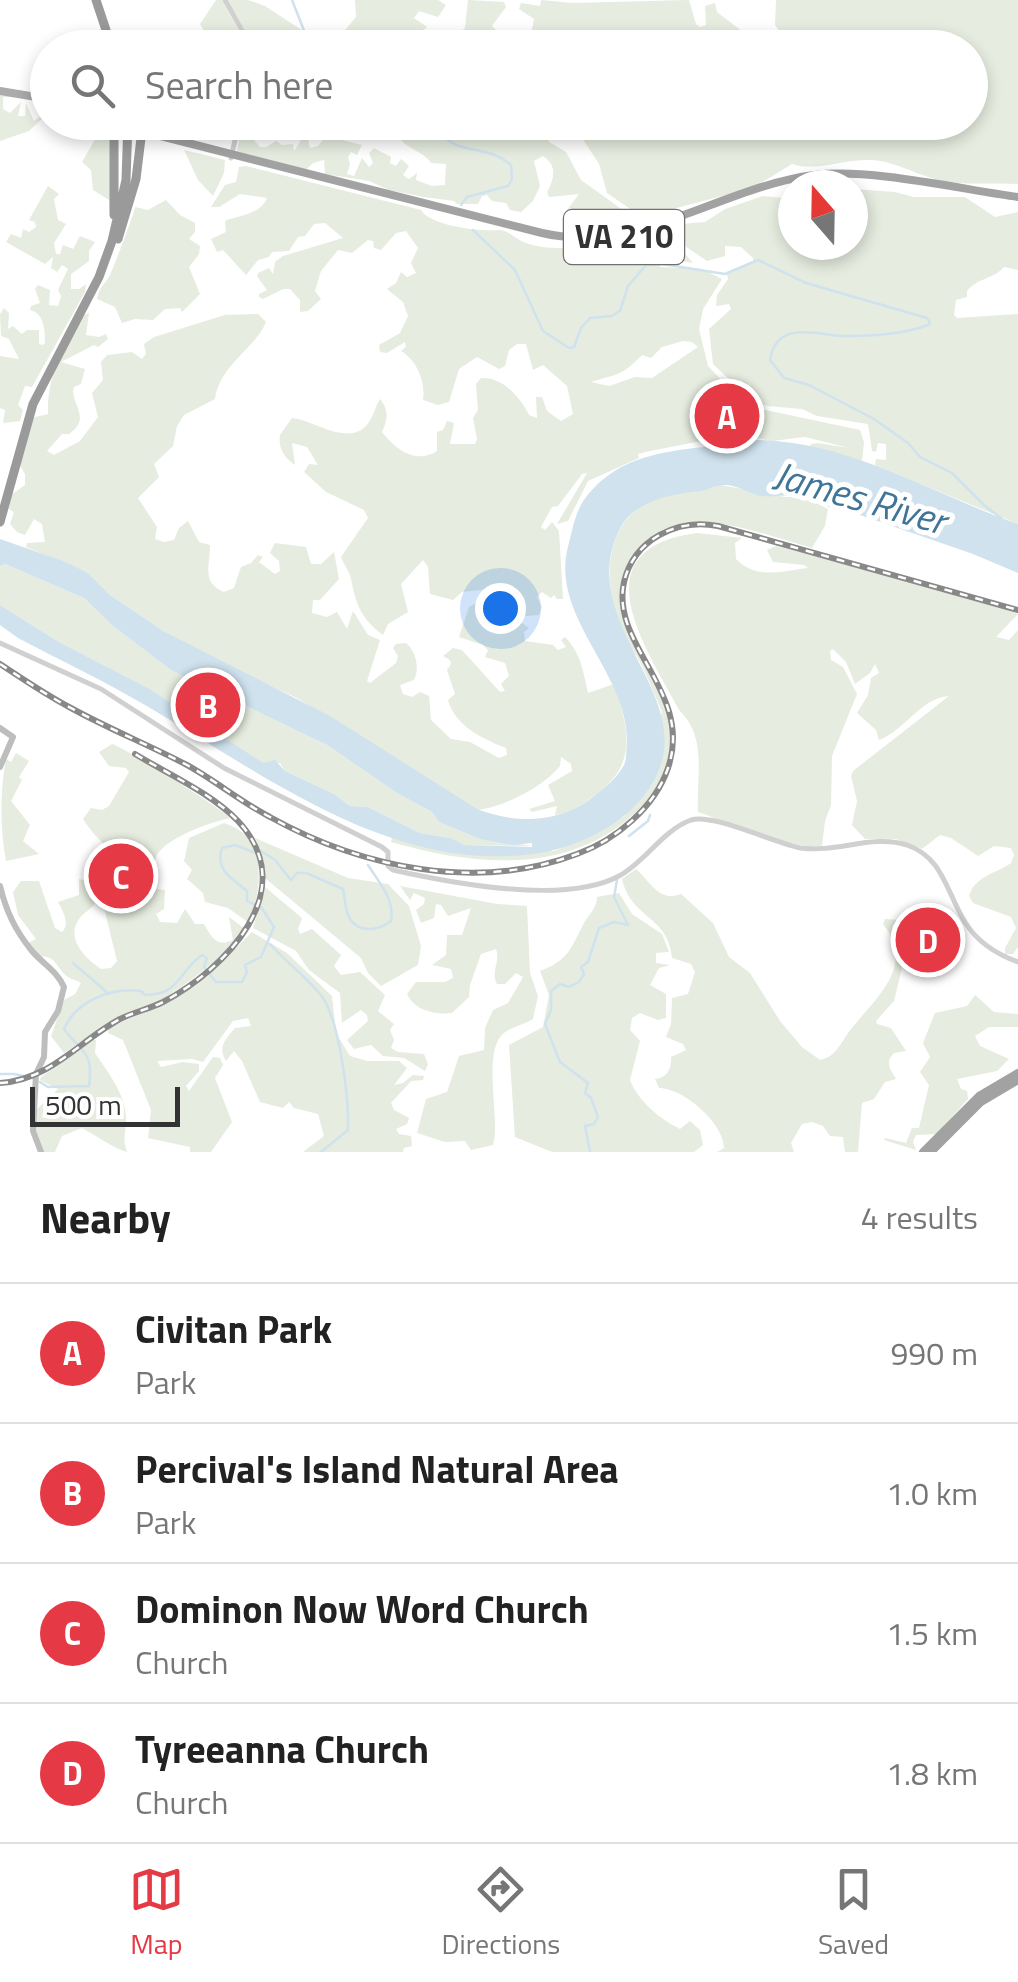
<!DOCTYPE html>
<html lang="en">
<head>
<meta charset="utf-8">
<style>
	:root { --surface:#fff; --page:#f2f2f2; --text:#222; --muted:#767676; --line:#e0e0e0; --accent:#e63946 }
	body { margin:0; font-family:"Titillium Web",sans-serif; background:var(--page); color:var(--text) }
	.compass { position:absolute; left:778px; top:170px; width:90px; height:90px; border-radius:50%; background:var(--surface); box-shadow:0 5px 15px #0003; rotate:340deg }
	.scale { position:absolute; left:30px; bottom:25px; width:150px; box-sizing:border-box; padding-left:10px; border:5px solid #333; border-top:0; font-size:28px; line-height:35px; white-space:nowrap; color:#333; -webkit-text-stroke:8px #fff; paint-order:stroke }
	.you { position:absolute; left:500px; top:608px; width:35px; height:35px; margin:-25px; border:8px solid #fff; border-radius:50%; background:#1a73e8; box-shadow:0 0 0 15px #1a73e833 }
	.badge { display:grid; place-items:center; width:65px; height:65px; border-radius:50%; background:var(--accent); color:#fff; font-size:32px; font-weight:700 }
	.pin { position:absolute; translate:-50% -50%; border:5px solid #fff; box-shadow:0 2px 10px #0006 }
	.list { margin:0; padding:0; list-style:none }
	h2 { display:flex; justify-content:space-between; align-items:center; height:130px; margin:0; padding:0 40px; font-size:42px }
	h2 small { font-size:32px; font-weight:400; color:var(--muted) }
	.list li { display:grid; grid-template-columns:65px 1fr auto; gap:30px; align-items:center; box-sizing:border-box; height:140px; padding:0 40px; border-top:2px solid var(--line) }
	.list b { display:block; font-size:38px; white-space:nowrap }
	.list p { margin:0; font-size:32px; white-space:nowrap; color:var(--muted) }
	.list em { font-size:32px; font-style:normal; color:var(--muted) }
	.icon { flex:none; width:55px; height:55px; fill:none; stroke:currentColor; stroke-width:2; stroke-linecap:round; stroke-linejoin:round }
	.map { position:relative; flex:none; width:1018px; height:1152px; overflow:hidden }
	.search { position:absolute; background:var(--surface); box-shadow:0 5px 15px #0003; left:30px; right:30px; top:30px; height:110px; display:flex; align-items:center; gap:25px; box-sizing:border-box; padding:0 35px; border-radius:55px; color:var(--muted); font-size:38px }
	.sheet { height:690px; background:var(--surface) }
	nav { display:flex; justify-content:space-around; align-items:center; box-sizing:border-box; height:140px; border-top:2px solid var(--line); background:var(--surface); font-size:28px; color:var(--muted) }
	nav a { display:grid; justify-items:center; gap:5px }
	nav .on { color:var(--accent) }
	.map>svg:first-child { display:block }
	.green { fill:#e6ecdf; fill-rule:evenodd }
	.water { fill:#cfe2ee }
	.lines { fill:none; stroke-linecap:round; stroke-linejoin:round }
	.stream { stroke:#cfe2ee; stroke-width:2.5 }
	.tertiary { stroke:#d0d0d0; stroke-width:5 }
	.secondary { stroke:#bdbdbd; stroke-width:6 }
	.primary { stroke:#ababab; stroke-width:8 }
	.trunk { stroke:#a2a2a2; stroke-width:8 }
	.motorway { stroke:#9a9a9a; stroke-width:9 }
	.rail-casing { stroke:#888; stroke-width:6 }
	.rail { stroke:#fff; stroke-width:2.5; stroke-dasharray:8; stroke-linecap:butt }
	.trunk-bridge { stroke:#a2a2a2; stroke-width:8 }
	.labels { text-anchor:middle; stroke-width:10; stroke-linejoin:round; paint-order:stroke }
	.shield { fill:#fff; stroke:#707070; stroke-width:2.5 }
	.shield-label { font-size:32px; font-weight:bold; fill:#333 }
	.water-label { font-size:38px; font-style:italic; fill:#3f7597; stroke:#fff }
</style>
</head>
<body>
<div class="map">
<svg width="1018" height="1152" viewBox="0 0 1018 1152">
	<rect width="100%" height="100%" fill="#fff"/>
	<path class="green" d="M 216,0 L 222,0 L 248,47 L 170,48 L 204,31 L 200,24 Z
		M 228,0 L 248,0 L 265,6 L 314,38 L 318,30 L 340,36 L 356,17 L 355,0 L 438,0 L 446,5 L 438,17 L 419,11 L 414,18 L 427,27 L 414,39 L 426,47 L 409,45 L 255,48 Z
		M 468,0 L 504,2 L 506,7 L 492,26 L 497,31 L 492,34 L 492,38 L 500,46 L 451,47 L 455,37 L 465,28 Z
		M 541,0 L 572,3 L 689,0 L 696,24 L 700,27 L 706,25 L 705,6 L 715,3 L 717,12 L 747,35 L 741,48 L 540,47 L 537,44 L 529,44 L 534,19 L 519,9 L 521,3 L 540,6 Z
		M 776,0 L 1018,0 L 1018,184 C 992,182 965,186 939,180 C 916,175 893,160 870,160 C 844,159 816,172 792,164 L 753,188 L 642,217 L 607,193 L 599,164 L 584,141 L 565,123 L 809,123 L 807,127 L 817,138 L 819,123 L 825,127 L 833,122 L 970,122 L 970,48 L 838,47 L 836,44 L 806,34 L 781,33 L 775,25 Z
		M 0,93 L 26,98 L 3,97 L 3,109 L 10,113 L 21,102 L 18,116 L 25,116 L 26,103 L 34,121 L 41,116 L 40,104 L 47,104 L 47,114 L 29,131 L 0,141 Z
		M 386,122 L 544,123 L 549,142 L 566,152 L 581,180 L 634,218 L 586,234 C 575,233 567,225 564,214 L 579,194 L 549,197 L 547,192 C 554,179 558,166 543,156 L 534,161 L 540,186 L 533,201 L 521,212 L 510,210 L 506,203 L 492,201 L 487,195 L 482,196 L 478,204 L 457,204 L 454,201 L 424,197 L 389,190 L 369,181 L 325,174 L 324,160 L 313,163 L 306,170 L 237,153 L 237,150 L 243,123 L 246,139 L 253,139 L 260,147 L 266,147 L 276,141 L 282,145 L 293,144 L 294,151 L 300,142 L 302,130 L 306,130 L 310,148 L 318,146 L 326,136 L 362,145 L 357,155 L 351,152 L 348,157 L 350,164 L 347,174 L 354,176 L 362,158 L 369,167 L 373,163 L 369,153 L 374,148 L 391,157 L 390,163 L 396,166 L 401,159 L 409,166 L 403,175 L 409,179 L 417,173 L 416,180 L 432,186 L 445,185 L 446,164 L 431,163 C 424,152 410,150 401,140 L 404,134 L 402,130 L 387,136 L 373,136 Z
		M 104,129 L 111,134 L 110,213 L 109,200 L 93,190 L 91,170 L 82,162 L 97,136 Z
		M 184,150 L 225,160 L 224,173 L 213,196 L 198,180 Z
		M 246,166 L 421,210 C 430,226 481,232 498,230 C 509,230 517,240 526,243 C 544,250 569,248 588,247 C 615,246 637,234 663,240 C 673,242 687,255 693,263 L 664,258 L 666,248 L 663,247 L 659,249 L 660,267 L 702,269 L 722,279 L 703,309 L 699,329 L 708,366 L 746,406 L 860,430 L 864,442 L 862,461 L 810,448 L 811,444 L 818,443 L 849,448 L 805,437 L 772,441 L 750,437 L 696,442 L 645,452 L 638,454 L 639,458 L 588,481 L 568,521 L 557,524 L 587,473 L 582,474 L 558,506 L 552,507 L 541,527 L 545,530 L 552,522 L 559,531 L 563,599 L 557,599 L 554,595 L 551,598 L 542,592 L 537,597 L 542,607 L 539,615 L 514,617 L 529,628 L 524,632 L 525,641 L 553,645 L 558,650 L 566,647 L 561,640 L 565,637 C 581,653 583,671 588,693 L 614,684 C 630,732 638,767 591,798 C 580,806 569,813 555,815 L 557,806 L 532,812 L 529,809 L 555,801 L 548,785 L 572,771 L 571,764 L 561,757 L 560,766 C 543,787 504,807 477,810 L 297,698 L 219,662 L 165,632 L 110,595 L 88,573 L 26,547 L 27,543 L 45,542 L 42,524 L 34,519 L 25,535 L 17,532 L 10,524 L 14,512 L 9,509 L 11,495 L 25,485 L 25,474 L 18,462 L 31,418 L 48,414 C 47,373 63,350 84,315 L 89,313 L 86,335 L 99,337 L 106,334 L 108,339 L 98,347 L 94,345 L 61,362 L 85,369 L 81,384 L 74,387 L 73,392 C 76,411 89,419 69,434 L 62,434 L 47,451 L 54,455 L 80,441 L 98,417 L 92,393 L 103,380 L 101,362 L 107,355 L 132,352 L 142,359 L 146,354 L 144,344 L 154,337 L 225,315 L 258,314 L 266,322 C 255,349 220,364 215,399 L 184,415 L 177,426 L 173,446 L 154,464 L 159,477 L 138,498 L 157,527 L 155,539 L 164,542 L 174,540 L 179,528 L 188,521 L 199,542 L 210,545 C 210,566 201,582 224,592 L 234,588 L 241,567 L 251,563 L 258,555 L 263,557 L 259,562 L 275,574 L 280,571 L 279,561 L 270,553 L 275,543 L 306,547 L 311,564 L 321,564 L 334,552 L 339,579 L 320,600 L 313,600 L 312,613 L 327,617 L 337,612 L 347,629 L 353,611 L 368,635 L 380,640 L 367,681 L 370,683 L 396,663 L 398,656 L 393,648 L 396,644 L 406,643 C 416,651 420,669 414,680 L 400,685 L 403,694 L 412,697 L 420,692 L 429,696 L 431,720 L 451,739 L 470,742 L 499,758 L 507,755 L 506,748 C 483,739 455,726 448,700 L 455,694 L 447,670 L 451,664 L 450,660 L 443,656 L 453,648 L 462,650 L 500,692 L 505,691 L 501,684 L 509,676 L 505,663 L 485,657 L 488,650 L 483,645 L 459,637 L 469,607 L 491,595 L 489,589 L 462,592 L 453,600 L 430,594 L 428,567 L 423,560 L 401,584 L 408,612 L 388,624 L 383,635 C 361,619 356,604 351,579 C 349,570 344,565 341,557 L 368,518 L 364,510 L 326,492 L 304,472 L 309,464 L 318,465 L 307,447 L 292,443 L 295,465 C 284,458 278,448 280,435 L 292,418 C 313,420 344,444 364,428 C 372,422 375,407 380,399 C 389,410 388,419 382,432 C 395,449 416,465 437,451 L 437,432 L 443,430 L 447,421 L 454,423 L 450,444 L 475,444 L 477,439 L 473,418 L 478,410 L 476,384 L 481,378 C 503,377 520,397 529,415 L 537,418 L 536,397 L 542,397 L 547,411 L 561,421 L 573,414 L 567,386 L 543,365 L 533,370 L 526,344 L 517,344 L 509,350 L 505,366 L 499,369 L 477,357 L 459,369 L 449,402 L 438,405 L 423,400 C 426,383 417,360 401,351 L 406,347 L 405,342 L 387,353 L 380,352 L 379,345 L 400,333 L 408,316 L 403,302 L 387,289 L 396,283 L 401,272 L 407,277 L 416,273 L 411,263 L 418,248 L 406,231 L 396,233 L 381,250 L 374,248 L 373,241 L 368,240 L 352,253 L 338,250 L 321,271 L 315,291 L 321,299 L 308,311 L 300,312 L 300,300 L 290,289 L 283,289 L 263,299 L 259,297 L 259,294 L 267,290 L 257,276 L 258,273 L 269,268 L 273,274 L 275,262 L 283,256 L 343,238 L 325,223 L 314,224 L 305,236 L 298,237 L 289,251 L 272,252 L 269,257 L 258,260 L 246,275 L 223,250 L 217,252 L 211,239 L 226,232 L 225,221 C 239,215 260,215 267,198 L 240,194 L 219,207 L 211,207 L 225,185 L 236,182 L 239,167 ZM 683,341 L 692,342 L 698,347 L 652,378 L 635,377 L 609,386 L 591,382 C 617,374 622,376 642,355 L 651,358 L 662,347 Z
		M 48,186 L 59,194 L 54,199 L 58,220 L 66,224 L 54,243 L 56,254 L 60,254 L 63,245 L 73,249 L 80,236 L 95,242 L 89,251 L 89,261 L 71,274 L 71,289 L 79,289 L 86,284 L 85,292 L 32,387 L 25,386 L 18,405 L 23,410 L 20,421 L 3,423 L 5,410 L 0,408 L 0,356 L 19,359 L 9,339 L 1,336 L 0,314 L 4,308 L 9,313 L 8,329 L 13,326 L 22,334 L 27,330 L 39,330 L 39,344 L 43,345 L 45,343 C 45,330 44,313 30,310 L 31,306 L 40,303 L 35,289 L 38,285 L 50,290 L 49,305 L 58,306 L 61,296 L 58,290 L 68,269 L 62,265 L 57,272 L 51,268 L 53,257 L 45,264 L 6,242 L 11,234 L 21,238 L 23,229 L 29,232 L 36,227 L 35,222 L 29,220 Z
		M 853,189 L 895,192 L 914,197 L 965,197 L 995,217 L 1018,212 L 1018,270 L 1004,267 C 994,279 977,278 967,291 L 967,297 L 956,300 L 954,315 L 957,318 L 1018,314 L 1018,524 L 875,465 L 876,459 L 886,460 L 886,444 L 878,443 L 876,452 L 872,451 L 868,424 L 817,416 L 802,409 L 767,406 L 752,401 L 713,364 L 709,329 L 731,309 L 729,304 L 716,306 L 717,295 L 728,279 L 727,274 L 753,263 L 753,258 L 741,247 L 725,246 L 725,256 L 707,261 L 673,238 L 681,224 L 705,222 L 725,209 L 763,196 L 784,198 L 793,190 L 793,245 L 853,245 Z
		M 166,200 L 180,215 L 195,223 L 195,232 L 189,239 L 200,246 L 199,254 L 189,267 L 200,294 L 182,312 L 180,308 L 165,309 L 153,320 L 135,319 L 122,323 L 115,307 L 97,299 C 99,288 103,286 109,277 C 112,272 135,212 135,207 L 148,210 Z
		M 721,485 L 785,497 L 803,496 L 828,509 L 825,526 L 812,548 C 756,533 675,495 633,556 C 623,572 618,590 622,608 C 629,645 654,679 668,714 C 675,747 666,780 642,806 C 575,876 477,867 391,842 L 392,837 L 451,852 L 485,855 L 554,851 L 589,837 L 625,816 L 662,712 C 655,695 648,678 640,662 C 634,651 626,640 621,628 C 603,585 602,521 653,500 C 675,491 699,494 721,485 Z
		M 697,533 L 742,538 L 735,543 L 736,559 C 756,580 784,571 808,568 L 804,565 L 773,562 L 767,550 L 776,546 L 993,604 L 1018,614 L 996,637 L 1009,640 L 1018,630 L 1018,947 L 1013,954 L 1005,954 L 1005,948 L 1016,928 L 1011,917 L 973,903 L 969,896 C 975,876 995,874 1011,863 L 1014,855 L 1011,848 L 994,846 L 978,856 L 951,838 L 940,835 L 922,849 L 896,839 L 865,839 L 852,825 L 857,801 L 851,776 L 853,771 L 949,696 C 921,698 905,730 879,740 L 876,730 L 857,713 L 868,695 L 871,678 L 879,673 L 875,664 L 870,673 L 855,684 L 846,662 L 833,649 L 830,651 L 831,660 L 843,667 L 857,694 L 832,756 L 831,805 L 825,821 L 822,846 C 785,848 733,824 698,812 C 696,776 708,738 679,710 C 647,649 576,549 697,533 Z
		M 5,564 L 84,598 L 113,626 L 171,670 L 327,745 L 397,793 L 432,812 L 439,822 L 480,839 L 534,846 L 463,845 L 451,838 L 420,833 L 368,807 L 350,806 L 334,794 L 285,771 L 280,763 L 263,764 L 150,689 L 59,642 L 0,605 L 0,566 Z
		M 112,744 C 126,748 225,811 230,818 C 210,822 159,840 155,860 L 140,865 C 114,855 98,842 83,819 L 91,808 L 102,810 L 109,806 L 129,772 L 126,768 L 109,766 L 99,752 Z
		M 16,753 L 29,761 L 19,777 L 22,780 L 11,801 L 30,825 L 23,841 L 39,854 L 6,861 C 0,830 0,790 6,759 L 11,762 Z
		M 224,823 C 269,836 262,890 249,923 L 228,908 L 205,902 L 203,893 L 187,879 L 192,870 L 184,861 L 189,838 Z
		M 255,838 L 348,878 L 388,884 L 409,906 L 421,946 L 418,965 L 381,986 L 368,973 L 361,958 L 265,878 L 262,853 Z
		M 636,869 C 650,881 659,903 681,894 L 713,923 L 729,957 L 750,973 L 780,1021 L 802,1047 L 820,1060 C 836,1056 839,1046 848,1033 C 873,1000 918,967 883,924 L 885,919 L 915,921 L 919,907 L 923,907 L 925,922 L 943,923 L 939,934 L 932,936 L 924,928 L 918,931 L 921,949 L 906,951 L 894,1001 L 876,1021 L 877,1024 L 891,1028 L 906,1051 L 894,1053 C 884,1063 891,1070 896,1079 L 885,1082 L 874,1099 L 862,1103 L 858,1152 L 845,1152 L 843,1137 L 830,1136 L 823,1126 L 812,1122 L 802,1124 L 791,1143 L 794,1152 L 717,1152 L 724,1148 C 724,1123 683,1088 659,1088 L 655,1079 C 667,1078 672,1068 671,1057 L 686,1050 L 683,1044 L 666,1037 L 671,1024 L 672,998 L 688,994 L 695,972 L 691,964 L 672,958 C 669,916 631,919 622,879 Z
		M 98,876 L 97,901 C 92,909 84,912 79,919 C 65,939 86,959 101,969 L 111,968 L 117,961 L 102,900 L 129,901 L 130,904 L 146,900 L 147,888 L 165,890 L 164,909 L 156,914 L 160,922 L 177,923 L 185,909 L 195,924 L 204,924 C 211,936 216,948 233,940 L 229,917 L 245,929 L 245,933 L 224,955 L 184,985 L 158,1002 L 116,1018 L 64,1053 L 51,1036 L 64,1000 L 75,994 L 81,983 C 77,980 72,980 68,977 C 56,969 58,956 39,956 L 28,943 L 36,939 L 18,915 L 13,892 L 21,881 L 39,881 L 55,928 L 62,932 C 71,924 62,910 58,902 L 79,895 L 79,879 L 86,881 Z
		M 400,886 L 497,904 L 527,906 L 530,973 L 538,996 L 533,1019 C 525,1024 512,1027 504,1033 C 481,1051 501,1120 493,1145 L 471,1150 L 465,1141 L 445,1142 L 417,1133 L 426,1099 L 447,1092 L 459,1056 L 484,1050 L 485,1028 L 493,1010 L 508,1003 L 523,977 L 516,973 L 505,984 L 497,984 C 490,972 501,961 496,949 L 481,954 L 470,985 L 469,997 L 452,1013 C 436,1015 415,1011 407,994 L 416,982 L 445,982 L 453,978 L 451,969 L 432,965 L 446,955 L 447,935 L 462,935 L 471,908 L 448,916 L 441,905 L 436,904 L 434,918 L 421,923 L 416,910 L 424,904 L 425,898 L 414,893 L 410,900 Z
		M 265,887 L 302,918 L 298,929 L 300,934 L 312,929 L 341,955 L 334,966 L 341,975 L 360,972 L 385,995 L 378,1011 L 394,1024 L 390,1030 L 394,1040 L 391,1048 L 398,1052 L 424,1054 L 428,1064 L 425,1071 L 404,1058 L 383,1056 L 371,1045 L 354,1049 L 347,1040 L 368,1021 L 367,1015 L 361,1010 L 342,1023 L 340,993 L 309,970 L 296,951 L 253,928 Z
		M 619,893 L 632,914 L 662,934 L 669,952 L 656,953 L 656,963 L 670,965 L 659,968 L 650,985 L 666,994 L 666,1018 L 658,1020 L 640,1013 L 632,1018 L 630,1030 L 640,1041 L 630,1080 C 638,1101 660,1119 680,1129 L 690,1121 L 700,1130 L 703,1145 L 694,1152 L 552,1152 L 515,1137 L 509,1045 L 543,1027 L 549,995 L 540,971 C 568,961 571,948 583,925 C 589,913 596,911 597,897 Z
		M 252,932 L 287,953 L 332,996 L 336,1033 L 350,1056 L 367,1061 L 399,1061 L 407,1068 L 394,1085 L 403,1083 L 413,1075 L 424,1076 L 423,1080 L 411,1081 L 391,1103 L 394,1110 L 409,1118 L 407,1124 L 396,1129 L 399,1134 L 411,1136 L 412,1146 L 404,1148 L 403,1152 L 303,1152 L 324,1136 L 318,1114 L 294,1108 L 289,1102 L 283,1108 L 260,1102 L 242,1061 L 234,1051 L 226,1061 C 217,1047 226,1039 235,1028 L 251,1026 L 248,1018 L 233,1021 L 203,1062 L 192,1059 L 157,1061 L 161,1067 L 183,1062 L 199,1064 L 199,1071 L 186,1086 L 189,1091 L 213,1057 L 220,1058 L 223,1065 L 215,1078 L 232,1122 L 211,1152 L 190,1152 L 190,1147 L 148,1138 L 151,1110 L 123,1040 L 108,1033 L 109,1028 L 168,1000 L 221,963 Z
		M 975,995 L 994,1012 L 1018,1014 L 1018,1027 L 989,1027 L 975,1036 L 980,1046 L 1009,1059 L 997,1071 L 957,1079 L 961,1089 L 967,1091 L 968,1099 L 937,1134 L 916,1135 L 913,1142 L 916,1150 L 884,1140 L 885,1138 L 906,1143 L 912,1128 L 919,1128 L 929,1085 L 920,1072 L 930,1057 L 923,1043 L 935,1013 L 967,1006 Z
		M 93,1040 L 96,1040 L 95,1053 C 107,1071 127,1096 126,1120 C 126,1132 122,1139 127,1152 C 113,1148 97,1136 82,1128 L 62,1136 L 55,1152 L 42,1152 L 35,1138 L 35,1111 L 58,1089 L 40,1080 L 41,1077 Z"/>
	<path class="water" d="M 758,440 C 851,442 932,494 1018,524 L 1018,573 L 973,554 L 837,507 C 822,510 816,498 803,496 C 788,493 772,499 757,495 C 747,492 735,484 723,485 C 715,486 708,490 701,491 C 675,494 652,497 631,514 C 620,524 614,540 611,554 C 593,647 721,716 634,807 C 611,830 572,848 540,853 C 393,876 264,774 145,705 C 104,681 60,660 18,638 L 0,625 L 0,605 L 59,642 L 150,689 L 263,763 L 275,760 L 285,771 L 334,794 L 350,806 L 368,807 L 420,833 L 451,838 L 464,845 L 532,847 L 532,843 L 513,845 L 480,839 L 439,822 L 432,812 L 397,793 L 327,745 L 171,670 L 113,626 L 84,598 L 5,564 L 0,566 L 0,539 L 63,561 L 88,573 L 110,595 L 165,632 L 330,716 L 477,809 C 514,823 552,824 586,802 C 600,792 616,780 624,765 C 627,759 626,749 627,743 C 629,671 547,616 569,543 C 573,528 575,513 584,500 C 626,442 696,452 758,440 Z"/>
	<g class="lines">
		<path class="stream" d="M 292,0 L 305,33 L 351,48
			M 430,122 C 461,163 480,139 511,165 L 512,179 L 508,186 L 467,197 L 461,205
			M 473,230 L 515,270 L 543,331 L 569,348 L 574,347 L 581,328 L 590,318 L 612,316 L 620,311 L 628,286 L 646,265 L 662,264 L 725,274 L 758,260 L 806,283 L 927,318 L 930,323 L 928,325 C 902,335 869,336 842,336 C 827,335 809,330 794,333 C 780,335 772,346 770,360 L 784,378 L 809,385 L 874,419 L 908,443 L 920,457 L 952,473 L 984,505 L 1001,518
			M 629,836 L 648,821 L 650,815
			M 261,851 L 275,860 L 291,880 L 297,873 L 306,873 L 343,889 C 345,897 345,908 348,915 C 356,934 378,931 391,921 C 395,900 379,882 368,865
			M 270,944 C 285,961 305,976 320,994 C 340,1017 349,1101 348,1130 L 321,1152
			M 73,963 L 109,994
			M 0,1074 L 14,1074 L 33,1078
			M 40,1082 L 48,1087 L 89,1086 C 94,1050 82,1054 64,1029 C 76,1001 111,987 141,991 L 145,995 C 181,994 176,974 202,955 L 207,958 L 204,967 L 216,982 L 242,982 L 247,972 L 245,965 L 261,957 L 274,927 L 261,907 L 247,901 L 247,891 C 232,878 215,871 222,848 L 235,845 L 253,852
			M 590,1152 L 585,1126 L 594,1124 L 598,1117 L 591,1098 L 585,1093 L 588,1083 L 560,1062 L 545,1024 L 551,1010 L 551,991 L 560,984 L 569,987 L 579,982 L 584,974 L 581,967 L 588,962 L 599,928 L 614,922 L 628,925 L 614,897 L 617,880"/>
		<path class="tertiary" d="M 225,0 L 252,48
			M 231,158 L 239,122
			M 0,643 L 101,689 L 224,768 L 382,847 L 388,852 L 388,866 L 393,870 C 451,883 565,905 619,876 C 645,862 663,830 691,820 C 713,813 774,843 801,848 C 836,853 873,834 907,845 C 944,858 946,892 965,922 C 977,942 996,954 1018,962"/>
		<path class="secondary" d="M 0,728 L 13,737 L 0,767
			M 0,886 C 6,911 15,930 32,951 C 43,964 57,971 64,987 L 58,1011 L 45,1032 L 44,1057 L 36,1074 L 33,1131 L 41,1152"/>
		<path class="primary" d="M 0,91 L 48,99
			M 101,122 L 114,129"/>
		<path class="trunk" d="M 137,130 L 542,233 C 638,255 721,187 814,175 C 870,168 960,189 1018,197
			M 923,1152 L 979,1096 L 1018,1073
			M 931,1152 L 981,1102 L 1018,1080"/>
		<path class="motorway" d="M 96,0 L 112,48
			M 114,215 L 114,122
			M 118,239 L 136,179 L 143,122
			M 0,522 L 33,404 L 99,277 L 112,241 L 126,180 L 128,122"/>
		<g class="rail-casing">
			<path id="rail" d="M 0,664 C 23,679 46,695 71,708 C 109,729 149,745 187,765 C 216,781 241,802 270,817 C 362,868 477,892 577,854 C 616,840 655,807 668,768 C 694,692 610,646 624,582 C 634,539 678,518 718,526 L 1018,610
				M 0,1083 C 50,1080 79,1041 120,1019 C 134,1012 149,1009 163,1002 C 225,969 303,891 238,821 C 211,793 168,774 135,754"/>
		</g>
		<use href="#rail" class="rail"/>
		<path class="trunk-bridge" d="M 118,125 L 134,129"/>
	</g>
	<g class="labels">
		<rect class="shield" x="564" y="210" width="120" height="54" rx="8"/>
		<g class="shield-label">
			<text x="624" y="248">VA 210</text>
		</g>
		<g class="water-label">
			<text transform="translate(860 498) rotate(16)" y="13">James River</text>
		</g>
	</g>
</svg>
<svg class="compass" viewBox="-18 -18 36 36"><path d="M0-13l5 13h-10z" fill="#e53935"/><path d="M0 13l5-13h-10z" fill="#767676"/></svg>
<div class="scale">500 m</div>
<div class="you"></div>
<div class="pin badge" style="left:727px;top:416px">A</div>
<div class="pin badge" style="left:208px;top:705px">B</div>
<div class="pin badge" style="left:121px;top:876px">C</div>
<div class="pin badge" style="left:928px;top:940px">D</div>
<div class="search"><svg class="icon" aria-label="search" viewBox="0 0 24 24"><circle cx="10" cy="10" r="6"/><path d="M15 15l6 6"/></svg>Search here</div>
</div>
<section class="sheet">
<h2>Nearby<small>4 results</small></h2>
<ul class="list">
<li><span class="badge">A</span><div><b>Civitan Park</b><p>Park</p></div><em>990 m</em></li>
<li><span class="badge">B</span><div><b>Percival's Island Natural Area</b><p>Park</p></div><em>1.0 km</em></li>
<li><span class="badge">C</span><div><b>Dominon Now Word Church</b><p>Church</p></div><em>1.5 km</em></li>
<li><span class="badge">D</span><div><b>Tyreeanna Church</b><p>Church</p></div><em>1.8 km</em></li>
</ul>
</section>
<nav>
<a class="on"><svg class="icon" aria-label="map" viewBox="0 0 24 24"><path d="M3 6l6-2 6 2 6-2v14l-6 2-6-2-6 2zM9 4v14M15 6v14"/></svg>Map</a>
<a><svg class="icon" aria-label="directions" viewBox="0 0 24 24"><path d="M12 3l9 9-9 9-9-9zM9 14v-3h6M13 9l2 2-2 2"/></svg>Directions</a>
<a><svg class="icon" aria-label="saved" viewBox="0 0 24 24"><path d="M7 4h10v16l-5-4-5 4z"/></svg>Saved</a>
</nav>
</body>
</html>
